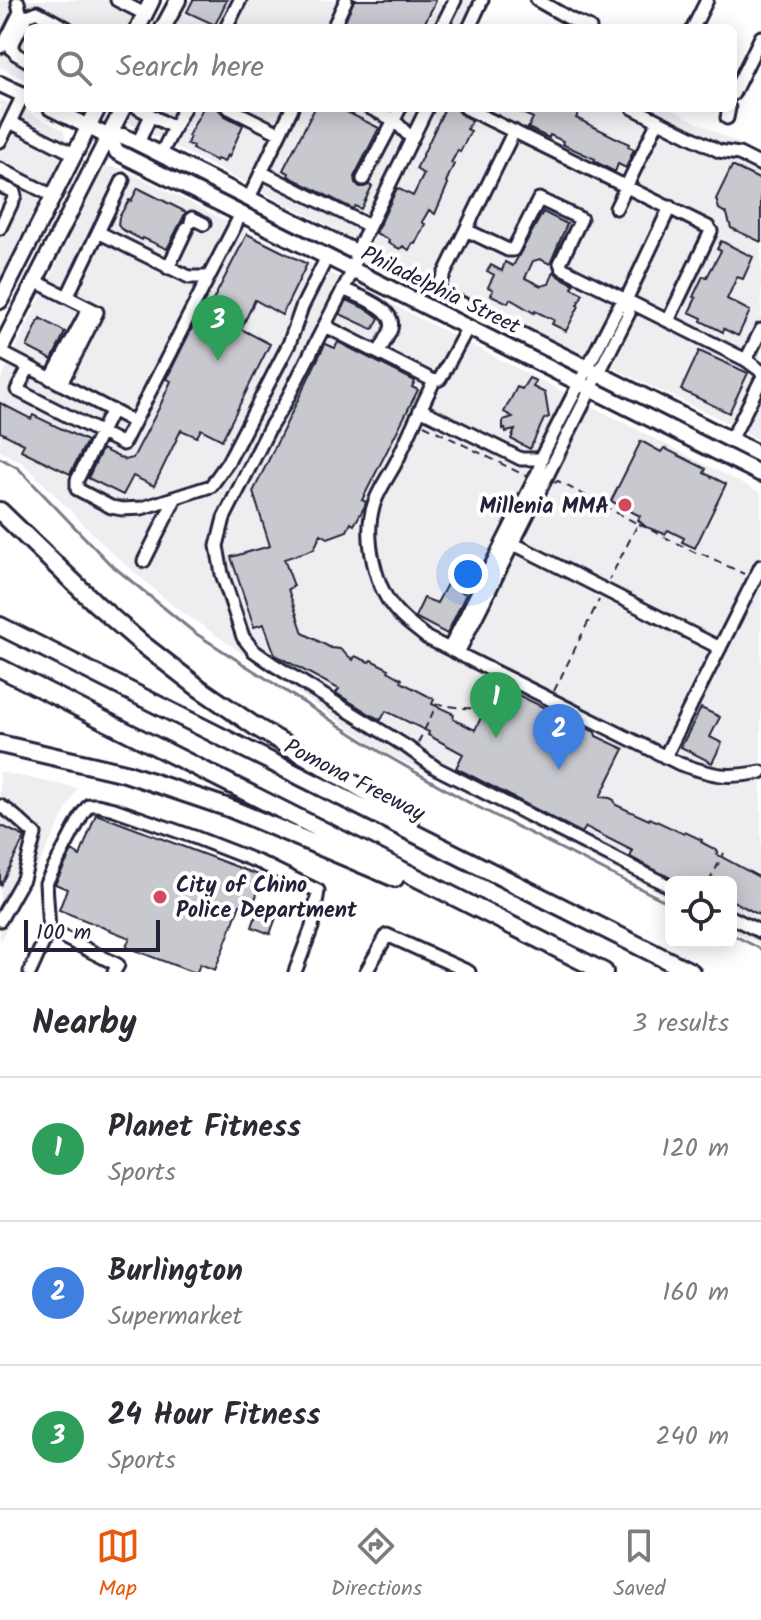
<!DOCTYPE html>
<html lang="en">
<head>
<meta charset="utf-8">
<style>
	:root { --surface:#fff; --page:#f7f7f7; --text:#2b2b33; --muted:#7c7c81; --line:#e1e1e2; --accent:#ea580c }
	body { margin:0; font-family:Kalam,sans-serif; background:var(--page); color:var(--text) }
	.controls { position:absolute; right:24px; bottom:24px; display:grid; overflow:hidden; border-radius:12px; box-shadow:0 4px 20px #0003 }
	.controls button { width:72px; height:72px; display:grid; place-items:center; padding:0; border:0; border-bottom:2px solid var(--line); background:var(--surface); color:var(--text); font:40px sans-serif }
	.scale { position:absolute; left:24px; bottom:20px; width:136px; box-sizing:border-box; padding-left:8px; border:4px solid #22223b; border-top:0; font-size:22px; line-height:28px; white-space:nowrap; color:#22223b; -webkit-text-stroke:6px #fff; paint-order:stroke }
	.you { position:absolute; left:468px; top:574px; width:28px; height:28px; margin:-20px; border:6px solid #fff; border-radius:50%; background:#1a73e8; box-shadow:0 0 0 12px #1a73e833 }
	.badge { display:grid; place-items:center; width:52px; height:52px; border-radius:50%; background:var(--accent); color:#fff; font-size:26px; font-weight:700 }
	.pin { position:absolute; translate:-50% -66px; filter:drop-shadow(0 2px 4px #0008) }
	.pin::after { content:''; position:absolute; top:42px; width:28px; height:24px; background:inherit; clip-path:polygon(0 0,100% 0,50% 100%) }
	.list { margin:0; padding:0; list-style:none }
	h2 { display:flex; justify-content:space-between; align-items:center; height:104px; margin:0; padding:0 32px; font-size:34px }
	h2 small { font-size:26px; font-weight:400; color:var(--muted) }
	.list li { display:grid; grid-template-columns:52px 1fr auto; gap:24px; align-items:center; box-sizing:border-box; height:144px; padding:0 32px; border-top:2px solid var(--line) }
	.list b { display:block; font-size:30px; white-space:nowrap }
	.list p { margin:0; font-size:26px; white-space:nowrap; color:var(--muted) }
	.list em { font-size:26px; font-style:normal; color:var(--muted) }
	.icon { flex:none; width:44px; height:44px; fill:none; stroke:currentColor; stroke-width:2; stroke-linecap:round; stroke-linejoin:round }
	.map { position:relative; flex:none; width:761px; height:972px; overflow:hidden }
	.search { position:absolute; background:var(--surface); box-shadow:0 4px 20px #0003; left:24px; right:24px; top:24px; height:88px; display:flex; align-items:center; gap:20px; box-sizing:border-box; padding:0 28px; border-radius:12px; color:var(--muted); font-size:30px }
	.sheet { height:536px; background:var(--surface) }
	nav { display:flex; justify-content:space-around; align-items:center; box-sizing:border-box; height:112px; border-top:2px solid var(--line); background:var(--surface); font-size:22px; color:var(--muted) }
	nav a { display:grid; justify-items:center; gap:4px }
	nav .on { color:var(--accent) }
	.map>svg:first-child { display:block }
	.built { fill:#eeeef1 }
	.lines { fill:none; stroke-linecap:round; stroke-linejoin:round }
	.stream { stroke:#7a7a88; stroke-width:3 }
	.building { fill:#c8c8cf; stroke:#22223b; stroke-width:2 }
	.minor-casing { stroke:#22223b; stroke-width:17 }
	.major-casing { stroke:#22223b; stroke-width:20 }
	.highway-casing { stroke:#22223b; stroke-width:22 }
	.path { stroke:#22223b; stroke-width:2; stroke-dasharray:8 6; stroke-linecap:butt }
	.minor { stroke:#fff; stroke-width:11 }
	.major { stroke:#fff; stroke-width:14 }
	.highway { stroke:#fff; stroke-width:16 }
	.poi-dot { fill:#d1495b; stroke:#fff; stroke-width:3 }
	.labels { text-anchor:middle; stroke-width:8; stroke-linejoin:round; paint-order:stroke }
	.street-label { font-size:22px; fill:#22223b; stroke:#fff }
	.poi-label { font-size:22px; font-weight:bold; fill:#22223b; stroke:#fff; text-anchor:end }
</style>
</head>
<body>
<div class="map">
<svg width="761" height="972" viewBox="0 0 761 972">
	<rect width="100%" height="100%" fill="#fff"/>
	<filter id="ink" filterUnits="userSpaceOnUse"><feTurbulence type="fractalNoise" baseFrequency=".0125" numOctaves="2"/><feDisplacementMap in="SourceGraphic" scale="16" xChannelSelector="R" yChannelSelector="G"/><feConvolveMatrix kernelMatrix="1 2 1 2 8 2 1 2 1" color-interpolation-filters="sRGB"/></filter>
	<g filter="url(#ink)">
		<path class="built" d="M 0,0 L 142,0 L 128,28 L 28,28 L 28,81 L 0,67 Z
			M 189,0 L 480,0 L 467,28 L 175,28 Z
			M 0,99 L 63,130 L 69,148 L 0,279 Z
			M 134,108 L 429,108 L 364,244 L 127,122 Z
			M 438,108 L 669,108 L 761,155 L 761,441 L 724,421 L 365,249 Z
			M 104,166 L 121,168 L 337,276 L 761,493 L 761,945 L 731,930 L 731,882 L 671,882 L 671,899 L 381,750 L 171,604 L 111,552 L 23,463 L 0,451 L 0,381 Z
			M 0,772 L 77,788 L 0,942 Z"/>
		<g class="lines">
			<path class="stream" d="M 0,458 L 18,468 L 109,563 L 195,633 L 382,753 L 468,802 L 671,904
				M 731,934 L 761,949"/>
		</g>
		<path class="building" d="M 193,0 L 227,0 L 215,25 L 187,12 Z
			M 354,0 L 435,0 L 435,3 L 422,28 L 342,28 Z
			M 203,108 L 217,108 L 225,116 L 243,125 L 229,157 L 227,155 L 224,162 L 217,159 L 216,161 L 192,149 L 193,146 L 187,144 L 190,137 L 188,136 Z
			M 315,108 L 339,108 L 379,128 L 354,177 L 355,183 L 360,187 L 364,187 L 369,185 L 372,186 L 361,209 L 355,206 L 353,209 L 288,176 L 289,173 L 283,170 Z
			M 445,108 L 456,108 L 462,115 L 472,120 L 467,129 L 471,131 L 460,152 L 458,150 L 451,163 L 454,164 L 446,182 L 448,184 L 435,214 L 429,210 L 422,222 L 425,224 L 415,244 L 413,243 L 409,250 L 403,246 L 400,249 L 388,243 L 389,240 L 376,233 L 397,188 L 413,196 L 424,174 L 416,169 Z
			M 512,108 L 581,108 L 576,118 L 629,144 L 628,147 L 634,149 L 626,168 L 618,164 L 615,172 L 594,161 L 595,159 L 562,144 L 563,141 L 550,135 L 549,138 L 528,128 L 533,118 Z
			M 732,166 L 761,180 L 761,242 L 731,228 L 727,214 L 719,209 L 716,199 Z
			M 138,188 L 186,212 L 167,249 L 143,238 L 142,240 L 121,229 L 118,225 L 119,217 L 129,200 L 131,201 Z
			M 543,212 L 567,224 L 550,264 L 540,259 L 533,261 L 525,278 L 541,286 L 549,284 L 554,271 L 558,276 L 574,284 L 572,288 L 583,294 L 577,305 L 579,306 L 566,331 L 552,324 L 554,320 L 535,311 L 534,313 L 510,299 L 508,303 L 491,295 L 493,290 L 488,287 L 494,275 L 487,271 L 491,265 L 502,271 L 505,262 L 513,266 Z
			M 247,234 L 307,264 L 282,315 L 255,300 L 241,329 L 270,344 L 222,440 L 201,429 L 197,437 L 181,430 L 154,486 L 133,476 L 123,495 L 88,478 L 102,449 L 125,460 L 133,458 L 159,408 L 171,381 L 166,379 L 168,376 L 196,320 L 200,322 L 205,311 L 207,312 Z
			M 721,241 L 753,257 L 743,279 L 737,277 L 727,299 L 750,311 L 738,336 L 724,329 L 723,332 L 701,321 L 702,318 L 689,312 L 696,298 L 693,297 L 703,276 L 707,277 L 721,251 L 717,249 Z
			M 347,300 L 370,311 L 379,318 L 374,328 L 372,329 L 340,314 Z
			M 40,318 L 65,332 L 52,360 L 27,347 Z
			M 338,342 L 415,381 L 412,387 L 418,390 L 362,500 L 366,502 L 365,506 L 354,525 L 351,523 L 347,531 L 328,538 L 321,534 L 314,549 L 284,559 L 294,586 L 288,589 L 303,633 L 331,648 L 340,649 L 353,660 L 355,656 L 369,662 L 371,660 L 389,669 L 388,671 L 402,679 L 401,682 L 434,699 L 432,704 L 454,714 L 453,719 L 475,730 L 497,685 L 595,732 L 596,736 L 624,749 L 600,797 L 610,798 L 614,800 L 616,805 L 649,820 L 650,818 L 684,834 L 685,832 L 702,840 L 701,842 L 718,851 L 716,854 L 761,878 L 761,916 L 731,900 L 731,882 L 678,882 L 630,857 L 633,851 L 586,827 L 582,833 L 456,768 L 463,754 L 428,735 L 429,732 L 386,711 L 381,720 L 373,716 L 336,693 L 339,689 L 275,655 L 264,624 L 254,627 L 231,557 L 270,546 L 253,492 L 325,344 L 335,348 Z
			M 699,351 L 748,373 L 729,413 L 681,390 Z
			M 529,378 L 536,381 L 533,387 L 545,393 L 549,417 L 544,419 L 530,449 L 511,439 L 515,430 L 506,432 L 505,428 L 503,429 L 503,420 L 513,417 L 504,412 L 517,387 L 522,389 Z
			M 0,403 L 31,419 L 33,415 L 87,441 L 70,474 L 21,450 L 24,444 L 0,432 Z
			M 641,441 L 661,452 L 664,448 L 706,469 L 704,473 L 726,484 L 695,548 L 682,542 L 684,538 L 668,530 L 665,534 L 646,527 L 638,520 L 640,516 L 611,501 Z
			M 447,584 L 466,594 L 447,634 L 415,617 L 424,598 L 437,603 Z
			M 701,708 L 720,717 L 710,737 L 722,743 L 712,763 L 681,747 Z
			M 96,814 L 264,877 L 251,909 L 240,905 L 215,970 L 200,964 L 197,972 L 192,972 L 126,947 L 130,938 L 59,910 L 67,889 L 55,884 L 72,851 L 80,856 Z
			M 0,825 L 25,837 L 0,886 Z
			M 259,907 L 277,915 L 270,934 L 252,927 Z"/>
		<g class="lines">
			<g class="minor-casing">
				<path id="minor" d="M 117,0 L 145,14
					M 537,0 L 572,20 L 590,28
					M 226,28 L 240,0
					M 333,28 L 346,0
					M 441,28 L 455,0
					M 469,28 L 482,0
					M 693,28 L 707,0
					M 0,47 L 4,44 L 20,12 L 18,2
					M 28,61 L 16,54 L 12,49 L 14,41 L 27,16 L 37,12 L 67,28
					M 733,94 L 761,37
					M 138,108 L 174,128
					M 229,108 L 279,133
					M 400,108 L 394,120 L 412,139
					M 427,108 L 357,251 L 353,270 L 284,405 L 270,427 L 224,518 L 217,546 L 222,574 L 243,637 L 254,651 L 274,665 L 407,747 L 436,768 L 671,887
					M 466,108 L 708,227 L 711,231 L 668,321
					M 633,108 L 719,151 L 739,154 L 761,165
					M 727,118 L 729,108
					M 10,122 L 23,95
					M 0,141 L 10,122 L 74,154
					M 138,143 L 151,115
					M 161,154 L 184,108
					M 0,169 L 53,196
					M 261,172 L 369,226
					M 363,179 L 394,120 L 370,108
					M 0,186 L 14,192 L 15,196 L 0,228
					M 249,198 L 292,108
					M 616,208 L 658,121
					M 191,222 L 192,218 L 204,224
					M 466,230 L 508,250 L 513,250 L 539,199 L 581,219 L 560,263 L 562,268 L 746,360 L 761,371
					M 98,232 L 189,277 L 209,277
					M 168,268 L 187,228
					M 35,281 L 97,312 L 61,384
					M 343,289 C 358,296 397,308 391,329 C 388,337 382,345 379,353
					M 436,291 L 514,131
					M 67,297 L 123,180
					M 325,326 L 434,381
					M 468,327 L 440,379 L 434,381 C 422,405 411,430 400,454 C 393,471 380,486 374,504 C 363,536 375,590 399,614 C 407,623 418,630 427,638 L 680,764 C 714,775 724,779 761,772
					M 0,352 L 29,367 L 17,390 L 123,444 L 241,214
					M 746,360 L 761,330
					M 29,367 L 134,422
					M 51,379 L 89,308
					M 420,409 L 521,459 L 541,459
					M 112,410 L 77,480 L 77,489 L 111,507 L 122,509 L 142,508 L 211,486 L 228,462 L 289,344 L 302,307 L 327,257
					M 731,440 L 761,380
					M 508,541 L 720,648
					M 144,561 L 175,499
					M 449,649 L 538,472 L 544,452 L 618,308 L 626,300 L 670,207
					M 458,653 L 629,313 L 626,300
					M 665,757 L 761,566
					M 0,806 C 13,812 23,825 35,834 L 23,879 L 0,920
					M 731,917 L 761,932
					M 49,930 L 118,965 L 114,972
					M 30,972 L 49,930 L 46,883 L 83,813 L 89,805 L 97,805 L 114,809 L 194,837 L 261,863 L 318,891 L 312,927 L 295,972
					M 366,972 L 387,935 L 469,972"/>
			</g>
			<g class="major-casing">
				<path id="major" d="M 138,28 L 152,0
					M 163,28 L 178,0
					M 0,84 L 28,97
					M 51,108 L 109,137 L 123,136 L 138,143 L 761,455
					M 109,137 L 117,152 L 761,474
					M 0,301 L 98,108
					M 0,350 L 123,108"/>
			</g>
			<g class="highway-casing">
				<path id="highway" d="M 0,511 L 96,604 L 141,643 L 199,688 L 256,727 L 385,802 L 410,824
					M 0,626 L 691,972
					M 0,668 L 604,972
					M 0,744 L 125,773 L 229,808 L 395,878"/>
			</g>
			<path class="path" d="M 424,425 L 526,476
				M 554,483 L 558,481 L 638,524 L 609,580
				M 639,524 L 700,555 L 703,554 L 744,574
				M 554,691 L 599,600
				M 418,743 L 437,704 C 450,705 474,714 484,702 C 488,697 490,689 494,684
				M 709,882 L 724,853"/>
			<use href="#minor" class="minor"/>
			<use href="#major" class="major"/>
			<use href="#highway" class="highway"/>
		</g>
	</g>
	<g class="poi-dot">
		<circle cx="625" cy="505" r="8"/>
		<circle cx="160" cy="897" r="8"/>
	</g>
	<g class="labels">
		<g class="street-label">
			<text transform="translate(441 289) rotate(26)" y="8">Philadelphia Street</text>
			<text transform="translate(355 779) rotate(27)" y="8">Pomona Freeway</text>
		</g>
		<g class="poi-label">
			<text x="609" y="513">Millenia MMA</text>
			<text x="176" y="892" text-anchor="start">City of Chino<tspan x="176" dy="25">Police Department</tspan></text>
		</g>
	</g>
</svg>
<div class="controls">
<button><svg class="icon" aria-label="locate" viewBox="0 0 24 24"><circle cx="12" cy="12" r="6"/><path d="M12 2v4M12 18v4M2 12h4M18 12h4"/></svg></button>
</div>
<div class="scale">100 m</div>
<div class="you"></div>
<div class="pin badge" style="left:496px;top:738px;background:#2e9e5b">1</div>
<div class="pin badge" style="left:559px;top:770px;background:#3f7fe0">2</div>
<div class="pin badge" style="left:218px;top:361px;background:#2e9e5b">3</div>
<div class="search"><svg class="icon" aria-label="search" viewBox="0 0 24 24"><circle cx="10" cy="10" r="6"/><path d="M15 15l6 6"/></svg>Search here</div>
</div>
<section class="sheet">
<h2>Nearby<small>3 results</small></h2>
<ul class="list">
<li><span class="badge" style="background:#2e9e5b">1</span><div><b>Planet Fitness</b><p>Sports</p></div><em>120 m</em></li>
<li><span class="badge" style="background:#3f7fe0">2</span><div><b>Burlington</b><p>Supermarket</p></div><em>160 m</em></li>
<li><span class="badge" style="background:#2e9e5b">3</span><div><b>24 Hour Fitness</b><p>Sports</p></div><em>240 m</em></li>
</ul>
</section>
<nav>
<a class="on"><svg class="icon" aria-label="map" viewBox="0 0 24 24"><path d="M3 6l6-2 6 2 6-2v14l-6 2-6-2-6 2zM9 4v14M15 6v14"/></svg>Map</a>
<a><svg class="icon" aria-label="directions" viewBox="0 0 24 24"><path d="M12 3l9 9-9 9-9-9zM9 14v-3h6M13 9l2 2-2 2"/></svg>Directions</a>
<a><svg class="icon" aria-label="saved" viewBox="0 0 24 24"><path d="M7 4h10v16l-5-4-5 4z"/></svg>Saved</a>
</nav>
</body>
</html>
